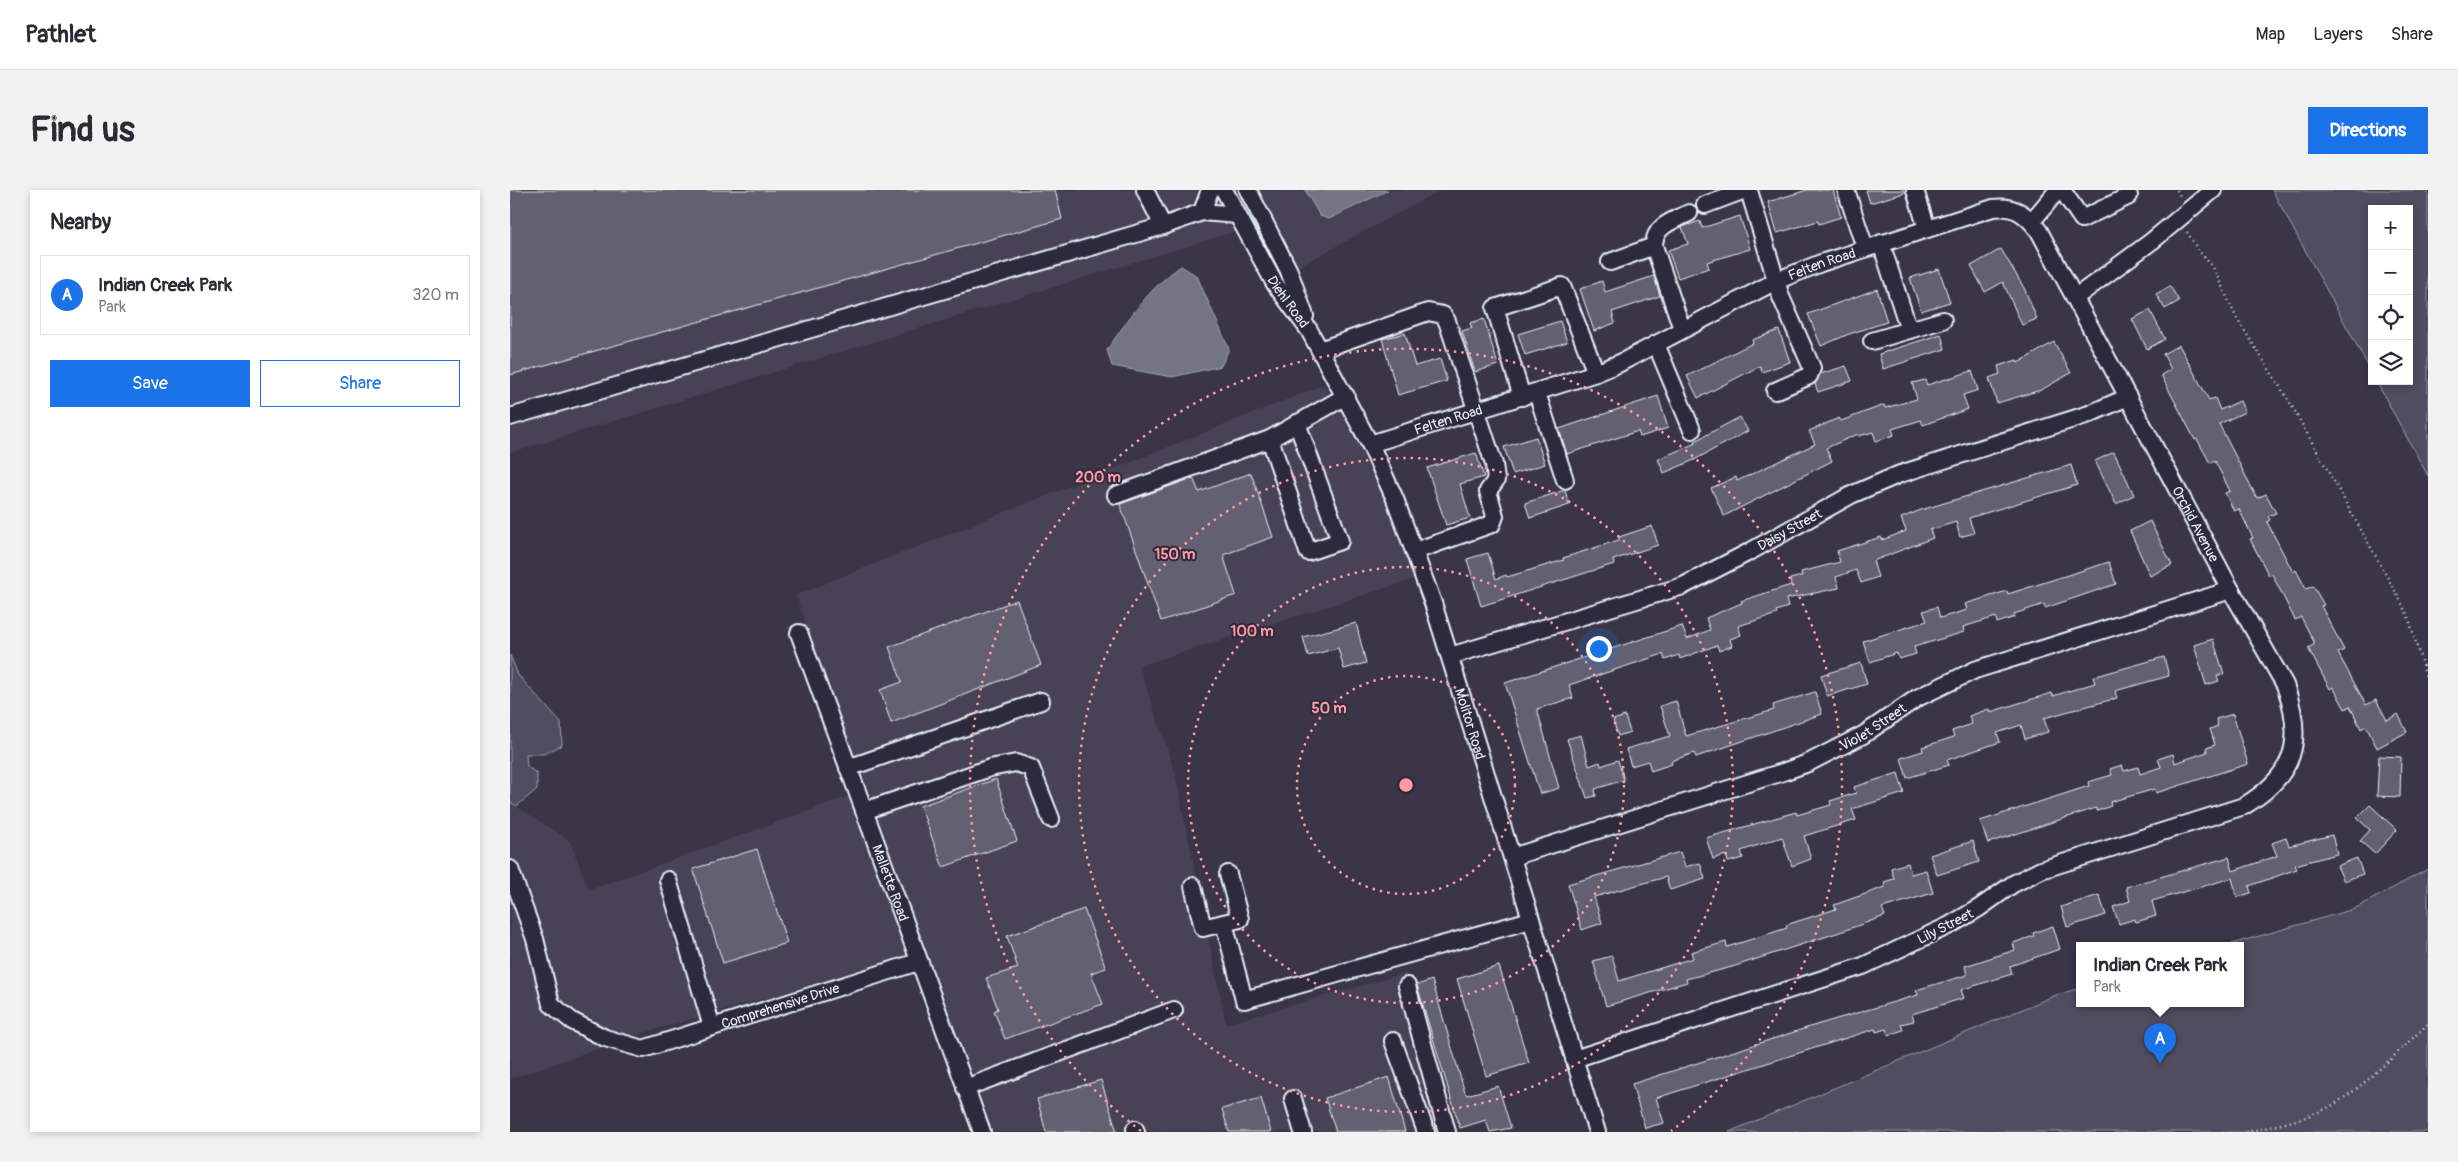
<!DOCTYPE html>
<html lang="en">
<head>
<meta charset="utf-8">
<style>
	:root { --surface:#fff; --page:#f2f2f3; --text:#2b2b33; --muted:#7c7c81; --line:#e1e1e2; --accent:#1a73e8 }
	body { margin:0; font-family:Pangolin,sans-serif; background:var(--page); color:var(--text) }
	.controls { position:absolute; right:15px; top:15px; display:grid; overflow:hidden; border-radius:0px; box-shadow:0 2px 8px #0003 }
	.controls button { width:45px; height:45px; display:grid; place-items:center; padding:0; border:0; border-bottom:1px solid var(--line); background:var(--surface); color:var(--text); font:25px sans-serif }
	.you { position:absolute; left:1088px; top:458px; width:18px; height:18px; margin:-12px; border:4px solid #fff; border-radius:50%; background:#1a73e8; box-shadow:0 0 0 8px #1a73e833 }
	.badge { display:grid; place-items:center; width:32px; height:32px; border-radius:50%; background:var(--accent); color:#fff; font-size:16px; font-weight:700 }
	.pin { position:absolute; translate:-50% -41px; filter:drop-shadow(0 1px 2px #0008) }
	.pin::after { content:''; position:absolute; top:26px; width:18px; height:15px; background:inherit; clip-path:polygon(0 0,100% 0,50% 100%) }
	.popup { position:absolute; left:1566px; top:752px; width:168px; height:65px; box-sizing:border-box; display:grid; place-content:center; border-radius:0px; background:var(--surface); filter:drop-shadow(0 1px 4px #0005); font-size:16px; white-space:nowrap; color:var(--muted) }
	.popup b { font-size:19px; color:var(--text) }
	.popup::after { content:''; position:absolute; left:50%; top:100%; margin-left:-10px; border:10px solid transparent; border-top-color:var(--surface) }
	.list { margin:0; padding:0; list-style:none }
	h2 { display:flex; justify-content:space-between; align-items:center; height:65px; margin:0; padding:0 20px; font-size:21px }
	h2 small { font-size:16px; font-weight:400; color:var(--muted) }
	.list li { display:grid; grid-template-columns:32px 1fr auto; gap:15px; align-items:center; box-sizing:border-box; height:80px; margin:0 10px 10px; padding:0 10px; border:1px solid var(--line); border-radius:0px }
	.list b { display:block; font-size:19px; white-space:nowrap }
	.list p { margin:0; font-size:16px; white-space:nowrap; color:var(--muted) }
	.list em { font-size:16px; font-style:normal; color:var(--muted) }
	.actions { display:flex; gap:10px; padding:15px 20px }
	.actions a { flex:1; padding:11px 0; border:1px solid var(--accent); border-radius:0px; text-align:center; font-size:18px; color:var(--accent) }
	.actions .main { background:var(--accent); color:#fff }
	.icon { flex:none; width:28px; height:28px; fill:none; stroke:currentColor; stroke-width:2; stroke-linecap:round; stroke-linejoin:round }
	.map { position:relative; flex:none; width:1918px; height:942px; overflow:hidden; border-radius:0px }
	header { display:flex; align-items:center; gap:30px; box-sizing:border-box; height:70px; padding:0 25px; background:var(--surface); border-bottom:1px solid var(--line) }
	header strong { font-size:24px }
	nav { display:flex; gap:28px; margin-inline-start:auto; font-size:18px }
	.intro { display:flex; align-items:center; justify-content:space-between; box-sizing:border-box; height:120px; padding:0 30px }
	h1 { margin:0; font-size:35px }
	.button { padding:12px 22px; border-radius:0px; background:var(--accent); color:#fff; font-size:18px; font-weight:700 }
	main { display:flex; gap:30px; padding:0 30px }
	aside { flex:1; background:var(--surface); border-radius:0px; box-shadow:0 2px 8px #0003 }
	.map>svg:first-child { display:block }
	.built { fill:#464354 }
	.green { fill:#504e5f; stroke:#9ca0ac }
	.water { fill:#737482; stroke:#a2a6b1 }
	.building { fill:#636171; stroke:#e8f1f8 }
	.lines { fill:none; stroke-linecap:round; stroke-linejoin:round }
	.minor-casing { stroke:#e8f1f8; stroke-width:20 }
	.path { stroke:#e8f1f8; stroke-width:2.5; stroke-dasharray:1 4; stroke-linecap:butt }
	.minor { stroke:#2f2a3d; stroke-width:16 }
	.ring { fill:none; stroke:#ff9aa2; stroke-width:2.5; stroke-dasharray:2.5 5 }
	.labels { text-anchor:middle; stroke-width:4; stroke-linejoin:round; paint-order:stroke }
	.street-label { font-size:14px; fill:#e8f1f8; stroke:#2f2a3d }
	.centre { fill:#ff9aa2; stroke:#2f2a3d; stroke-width:2.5 }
	.ring-label { font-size:15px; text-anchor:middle; font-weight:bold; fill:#ff9aa2; stroke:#2f2a3d; stroke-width:4; stroke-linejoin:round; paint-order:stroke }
</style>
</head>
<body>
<header>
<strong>Pathlet</strong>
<nav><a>Map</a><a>Layers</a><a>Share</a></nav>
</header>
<div class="intro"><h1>Find us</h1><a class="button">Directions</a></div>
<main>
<aside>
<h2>Nearby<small></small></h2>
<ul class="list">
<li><span class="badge">A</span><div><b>Indian Creek Park</b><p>Park</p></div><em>320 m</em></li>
</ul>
<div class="actions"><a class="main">Save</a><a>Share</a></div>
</aside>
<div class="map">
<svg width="1918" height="942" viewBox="0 0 1918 942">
	<rect width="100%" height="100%" fill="#3a3648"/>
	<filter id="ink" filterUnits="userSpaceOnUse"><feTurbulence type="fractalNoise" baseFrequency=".02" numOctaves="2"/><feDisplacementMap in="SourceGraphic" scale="10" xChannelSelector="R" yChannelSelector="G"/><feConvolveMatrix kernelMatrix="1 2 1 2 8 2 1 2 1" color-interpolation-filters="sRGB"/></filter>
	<g filter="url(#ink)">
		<path class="built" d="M 0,0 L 708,0 L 730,40 L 0,263 Z
			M 746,0 L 931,0 L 786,78 Z
			M 814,195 L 858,266 L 907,388 L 629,476 L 665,582 L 716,834 L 896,783 L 945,942 L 484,942 L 416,763 L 130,844 L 0,889 L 0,612 L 60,651 L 79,700 L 356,600 L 286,405 Z"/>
		<path class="green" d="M 723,0 L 731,0 L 772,86 L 770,85 Z
			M 1762,0 L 1918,0 L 1918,286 L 1866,191 L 1899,191 L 1899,19 L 1862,19 L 1862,183 Z
			M 0,465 L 8,485 L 51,533 L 52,555 L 34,564 L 16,564 L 17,576 L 27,584 L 27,599 L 7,616 L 0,612 Z
			M 1918,679 L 1918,942 L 1219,942 L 1546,805 L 1570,798 L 1570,813 L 1730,813 L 1730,755 L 1718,755 L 1844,719 Z"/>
		<path class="water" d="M 795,0 L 878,0 L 819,29 L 810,26 Z
			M 671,76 L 687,86 L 719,159 L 711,176 L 662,187 L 602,176 L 597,160 C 619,128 639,98 671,76 Z"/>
		<path class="building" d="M 0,0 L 545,0 L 552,29 L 0,185 Z
			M 1297,0 L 1323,0 L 1331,27 L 1309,34 L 1308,31 L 1267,43 L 1258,12 Z
			M 1356,0 L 1394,0 L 1394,3 L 1360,13 Z
			M 1230,26 L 1240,59 L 1197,72 L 1199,78 L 1168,88 L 1158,60 L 1178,54 L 1172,37 L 1190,31 L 1192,38 Z
			M 1491,59 L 1514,98 L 1527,129 L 1512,135 L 1493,92 L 1475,102 L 1461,76 Z
			M 1429,79 L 1440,112 L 1411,121 L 1400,88 Z
			M 1144,86 L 1150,106 L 1102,122 L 1105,133 L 1084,141 L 1070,99 L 1092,91 L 1095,102 Z
			M 1660,96 L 1669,111 L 1655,119 L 1646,104 Z
			M 1367,99 L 1377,132 L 1339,144 L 1311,156 L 1298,124 Z
			M 1640,120 L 1655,149 L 1637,159 L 1622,129 Z
			M 974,129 L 988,175 L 965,182 L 952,141 L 962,138 L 960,133 Z
			M 1050,131 L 1057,152 L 1015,165 L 1008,144 Z
			M 1269,140 L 1280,172 L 1252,182 L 1250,176 L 1188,208 L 1177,186 L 1243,153 L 1242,150 Z
			M 895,143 L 905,176 L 930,169 L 937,191 L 888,205 L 872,149 Z
			M 1431,144 L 1435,159 L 1373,179 L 1369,164 Z
			M 1544,152 L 1561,183 L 1531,200 L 1487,213 L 1479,188 L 1490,184 L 1488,176 L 1507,170 L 1508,173 Z
			M 1669,155 L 1699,210 L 1705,208 L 1710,220 L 1730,211 L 1735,222 L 1709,234 L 1747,308 L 1756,304 L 1766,323 L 1758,326 L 1760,330 L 1757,332 L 1783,382 L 1786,380 L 1796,399 L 1803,396 L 1814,415 L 1811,416 L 1834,460 L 1828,463 L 1856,515 L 1866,510 L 1877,530 L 1888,524 L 1897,542 L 1867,558 L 1856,536 L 1851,539 L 1840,516 L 1835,519 L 1823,497 L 1820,499 L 1798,458 L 1805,454 L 1791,427 L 1785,430 L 1762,384 L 1759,386 L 1740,349 L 1743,348 L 1729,319 L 1724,321 L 1715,303 L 1720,301 L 1705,271 L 1700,273 L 1687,249 L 1685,250 L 1651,185 L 1661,179 L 1653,164 Z
			M 1336,176 L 1342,191 L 1308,202 L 1305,194 L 1310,184 Z
			M 1462,181 L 1468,200 L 1453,205 L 1458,219 L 1413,235 L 1411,230 L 1382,239 L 1384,245 L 1366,251 L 1363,242 L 1349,246 L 1348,244 L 1316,258 L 1322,271 L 1214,326 L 1201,298 L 1226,287 L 1227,291 L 1305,254 L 1299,241 L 1329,228 L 1331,231 L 1374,215 L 1375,218 L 1407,209 L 1402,193 L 1415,190 L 1417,195 Z
			M 1148,206 L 1158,238 L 1130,247 L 1128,241 L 1057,264 L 1049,239 Z
			M 1230,227 L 1238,241 L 1184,270 L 1154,283 L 1148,269 L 1186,253 L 1185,251 Z
			M 1026,247 L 1035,274 L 1003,284 L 994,257 Z
			M 1604,262 L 1624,305 L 1606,314 L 1585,271 Z
			M 966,263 L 974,287 L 950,294 L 960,328 L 936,335 L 917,278 Z
			M 1561,275 L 1567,295 L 1459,328 L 1464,343 L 1450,347 L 1446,332 L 1420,340 L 1423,348 L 1363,371 L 1368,387 L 1351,393 L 1346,380 L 1326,387 L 1329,398 L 1276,409 L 1278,417 L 1266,421 L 1267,424 L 1228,436 L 1231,445 L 1220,449 L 1222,456 L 1209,461 L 1207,455 L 1170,469 L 1169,465 L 1155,470 L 1153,464 L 1059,495 L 1063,508 L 1027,519 L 1049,598 L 1030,604 L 995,493 L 1172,436 L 1177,449 L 1200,440 L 1196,428 L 1232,413 L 1231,411 L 1281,395 L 1280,389 L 1292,386 L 1291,382 L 1330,372 L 1327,361 L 1371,347 L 1372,350 L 1396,341 L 1391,328 L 1411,320 Z
			M 741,283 L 763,347 L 713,365 L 726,405 L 651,431 L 610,314 L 683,288 L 689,302 Z
			M 1055,300 L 1059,315 L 1020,328 L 1015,313 Z
			M 1640,331 L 1662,375 L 1640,386 L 1620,341 Z
			M 1142,336 L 1148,355 L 1103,370 L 1104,374 L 971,416 L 957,369 L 978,363 L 986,389 L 996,385 L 997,387 L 1054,370 L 1053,368 L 1109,350 L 1109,347 Z
			M 1599,372 L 1606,394 L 1535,418 L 1534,414 L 1504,424 L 1505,427 L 1487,433 L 1486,427 L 1453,437 L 1454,442 L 1404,457 L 1406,464 L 1389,469 L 1387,463 L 1360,472 L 1353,451 L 1417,431 L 1413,421 L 1427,417 L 1430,428 L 1457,420 L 1455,414 L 1497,401 L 1498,404 Z
			M 507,410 L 531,475 L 381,533 L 370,500 L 392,492 L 379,457 Z
			M 846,433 L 856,473 L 834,479 L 828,458 L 798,466 L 793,447 Z
			M 1703,449 L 1714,484 L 1707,486 L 1709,491 L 1696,495 L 1684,455 Z
			M 1654,467 L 1659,486 L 1605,501 L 1607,508 L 1534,528 L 1538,542 L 1515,549 L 1511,535 L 1487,543 L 1490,552 L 1437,570 L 1439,575 L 1397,588 L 1391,568 L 1413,561 L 1412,557 L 1444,547 L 1442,541 L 1462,534 L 1459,526 L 1479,519 L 1480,522 L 1542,503 L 1543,506 L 1585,493 L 1583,487 Z
			M 1351,473 L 1357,494 L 1317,506 L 1311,485 Z
			M 1305,502 L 1312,524 L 1186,567 L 1184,563 L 1161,571 L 1162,574 L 1141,581 L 1138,571 L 1121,576 L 1116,559 L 1160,546 L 1150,516 L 1166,511 L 1176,546 L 1264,520 L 1263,515 Z
			M 1723,524 L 1738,574 L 1646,603 L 1645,599 L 1600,612 L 1601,616 L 1587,621 L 1586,618 L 1478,653 L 1470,631 L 1579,596 L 1578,592 L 1602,585 L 1600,579 L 1612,575 L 1614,581 L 1628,577 L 1630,584 L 1651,577 L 1648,569 L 1663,564 L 1665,573 L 1697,562 L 1696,558 L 1705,555 L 1700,539 L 1708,536 L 1706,529 Z
			M 1115,526 L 1120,542 L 1108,546 L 1103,530 Z
			M 1071,545 L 1079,576 L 1090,572 L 1091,576 L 1108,570 L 1114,590 L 1085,599 L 1086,606 L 1077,608 L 1057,549 Z
			M 1869,566 L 1891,567 L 1890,607 L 1867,606 Z
			M 1388,583 L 1394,603 L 1342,619 L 1346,630 L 1294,646 L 1301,669 L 1282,676 L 1272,647 L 1231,661 L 1233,668 L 1218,672 L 1216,665 L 1203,669 L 1196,648 L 1286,622 L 1287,625 L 1321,615 L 1320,611 L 1346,603 L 1344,597 Z
			M 486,589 L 507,651 L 433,677 L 410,616 Z
			M 1860,615 L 1887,640 L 1865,664 L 1850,651 L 1860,640 L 1847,628 Z
			M 1822,645 L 1827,664 L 1785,675 L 1787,679 L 1739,696 L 1741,703 L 1727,707 L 1722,688 L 1642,711 L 1646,726 L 1626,732 L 1625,729 L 1609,734 L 1603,717 L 1620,711 L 1616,697 L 1719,667 L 1723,681 L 1767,666 L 1762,653 L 1776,648 L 1779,656 Z
			M 1463,651 L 1469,672 L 1427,685 L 1420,665 Z
			M 247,659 L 277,753 L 213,773 L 183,679 Z
			M 1170,662 L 1175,677 L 1190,673 L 1195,689 L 1160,700 L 1156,687 L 1084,707 L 1092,733 L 1072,740 L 1058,694 Z
			M 1847,668 L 1853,684 L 1834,691 L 1827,676 Z
			M 1398,673 L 1401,684 L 1416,680 L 1423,703 L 1372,718 L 1375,726 L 1327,743 L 1222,777 L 1176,789 L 1177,792 L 1096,816 L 1083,771 L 1102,766 L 1109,791 L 1183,768 L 1181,762 L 1216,752 L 1217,757 L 1277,738 L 1276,735 L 1326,719 L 1324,715 L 1375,697 L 1374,692 L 1384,689 L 1381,678 Z
			M 1589,705 L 1596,725 L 1557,737 L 1551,717 Z
			M 574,719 L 596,778 L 581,783 L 593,814 L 495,849 L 484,821 L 488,819 L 476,788 L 508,778 L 497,746 Z
			M 1543,736 L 1550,759 L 1500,776 L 1502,784 L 1451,800 L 1454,808 L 1402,824 L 1404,831 L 1391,834 L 1393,840 L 1378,845 L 1376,839 L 1366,842 L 1365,839 L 1146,908 L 1154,933 L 1135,938 L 1122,894 L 1306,835 L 1408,805 L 1406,800 L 1457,785 L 1455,776 L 1505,760 L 1503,753 L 1524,746 L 1523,743 Z
			M 989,776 L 1019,873 L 976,886 L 947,789 Z
			M 922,790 L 955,903 L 957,905 L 988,896 L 1001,938 L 980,942 L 976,930 L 950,938 L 907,795 Z
			M 879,887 L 895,942 L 826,942 L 815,908 Z
			M 591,890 L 607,942 L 536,942 L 527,909 Z
			M 751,908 L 761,942 L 719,942 L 712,919 Z"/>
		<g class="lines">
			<g class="minor-casing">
				<g id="minor">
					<path d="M 635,0 L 653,36"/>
					<path id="s1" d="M 714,0 L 765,94 L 799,140 L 860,254 L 885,309 L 923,413 L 1087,942"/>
					<path d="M 738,0 L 779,81 L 795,126"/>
					<path d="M 1336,0 L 1355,58"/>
					<path d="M 1405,0 L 1417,39"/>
					<path d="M 1552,0 L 1572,29 L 1619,6"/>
					<path d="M 1195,15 L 1235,0 L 1240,4 L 1271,107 L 1302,178 L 1299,186 L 1265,201"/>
					<path d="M 692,22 L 700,0"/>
					<path d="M 1522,31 L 1548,0"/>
					<path d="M 1371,53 L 1399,140"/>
					<path d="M 1100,72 L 1144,56"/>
					<path d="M 1566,107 L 1642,51 L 1703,0"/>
					<path d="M 1172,139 L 1144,56 C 1144,36 1162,31 1179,23"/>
					<path d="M 1362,151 L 1433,130"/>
					<path d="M 1146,154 L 1182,240"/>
					<path d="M 810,160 L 918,122 L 933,125 L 937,131 L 984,274 L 986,290 L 978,301 L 985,326 L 982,334 L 905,361"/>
					<path d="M 1027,203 L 1055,290"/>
					<path d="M 1012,207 L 985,118 L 1052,96 L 1086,183"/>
					<path d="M 0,227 L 653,36 L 692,22 L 727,25"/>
					<path d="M 760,249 L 798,362 L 830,351 L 787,233"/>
					<path id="s2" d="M 860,254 L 1086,183 L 1110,173 L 1266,91 L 1311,73 L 1483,18 C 1505,15 1516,24 1529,41 L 1721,400 L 1775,495 C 1795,551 1785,585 1734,616 L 1531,680 L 1503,694 L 1469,718 L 1440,735 L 1353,776 L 1064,869"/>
					<path d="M 606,305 L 760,249 L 836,206"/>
					<path id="s3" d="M 289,443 L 472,942"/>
					<path id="s4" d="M 940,466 L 1173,396 L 1241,361 L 1341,305 L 1390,284 L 1579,224 L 1618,207"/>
					<path d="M 338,578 L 531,511"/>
					<path d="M 354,621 L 480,578 L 506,573 L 521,578 L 541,629"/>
					<path id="s5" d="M 1002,667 L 1273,582 L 1298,573 L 1353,545 L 1407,508 L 1465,480 L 1721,400"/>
					<path id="s6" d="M 0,679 L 25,749 L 41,814 L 62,831 L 95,848 L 133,859 L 408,772"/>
					<path d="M 158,690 L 202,837"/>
					<path d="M 683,696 L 693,738 L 730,729 L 718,684"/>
					<path d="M 714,733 L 734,810 L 1021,730"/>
					<path d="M 897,796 L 937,942"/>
					<path d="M 883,851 L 916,942"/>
					<path d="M 455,898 L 664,820"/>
					<path d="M 783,909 L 793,942"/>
					<path d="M 625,939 L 626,942"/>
				</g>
			</g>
			<path class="path" d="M 1667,0 L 1671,8
				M 1677,42 L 1688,60 L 1703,77 L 1726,127 L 1779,211 L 1889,408 L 1898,426 L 1918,494
				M 1736,942 C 1763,936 1796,930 1821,916 C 1857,895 1887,862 1918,834"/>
			<use href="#minor" class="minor"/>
		</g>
	</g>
	<g class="ring">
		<circle cx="896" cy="595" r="109"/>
		<circle cx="896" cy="595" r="218"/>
		<circle cx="896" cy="595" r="327"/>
		<path d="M631 941A436 436 0 1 1 1161 941"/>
	</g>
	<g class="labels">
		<g class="street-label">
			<text dy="5" stroke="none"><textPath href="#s2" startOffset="488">Felten Road</textPath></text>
			<text dy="5" stroke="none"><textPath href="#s1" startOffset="129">Diehl Road</textPath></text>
			<text dy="5" stroke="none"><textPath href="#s2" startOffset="82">Felten Road</textPath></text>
			<text dy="5" stroke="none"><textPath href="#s2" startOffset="1055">Orchid Avenue</textPath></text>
			<text dy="5" stroke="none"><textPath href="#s4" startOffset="364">Daisy Street</textPath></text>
			<text dy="5" stroke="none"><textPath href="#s1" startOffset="591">Molitor Road</textPath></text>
			<text dy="5" stroke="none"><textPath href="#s5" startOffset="385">Violet Street</textPath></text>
			<text dy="5" stroke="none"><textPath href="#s3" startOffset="266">Mallette Road</textPath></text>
			<text transform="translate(1435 736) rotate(-27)" y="5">Lily Street</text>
			<text dy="5" stroke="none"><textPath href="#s6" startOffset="389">Comprehensive Drive</textPath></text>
		</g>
	</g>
	<circle cx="896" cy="595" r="8" class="centre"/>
	<g class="ring-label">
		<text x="588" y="292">200 m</text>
		<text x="665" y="369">150 m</text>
		<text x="742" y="446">100 m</text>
		<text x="819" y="523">50 m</text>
	</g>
</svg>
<div class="controls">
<button>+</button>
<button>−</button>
<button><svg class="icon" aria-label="locate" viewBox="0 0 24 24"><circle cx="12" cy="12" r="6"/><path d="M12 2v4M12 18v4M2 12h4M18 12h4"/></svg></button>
<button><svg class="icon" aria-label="layers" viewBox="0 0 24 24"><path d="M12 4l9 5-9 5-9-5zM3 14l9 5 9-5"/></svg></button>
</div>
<div class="you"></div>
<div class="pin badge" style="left:1650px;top:874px">A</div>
<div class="popup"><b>Indian Creek Park</b>Park</div>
</div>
</main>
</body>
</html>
